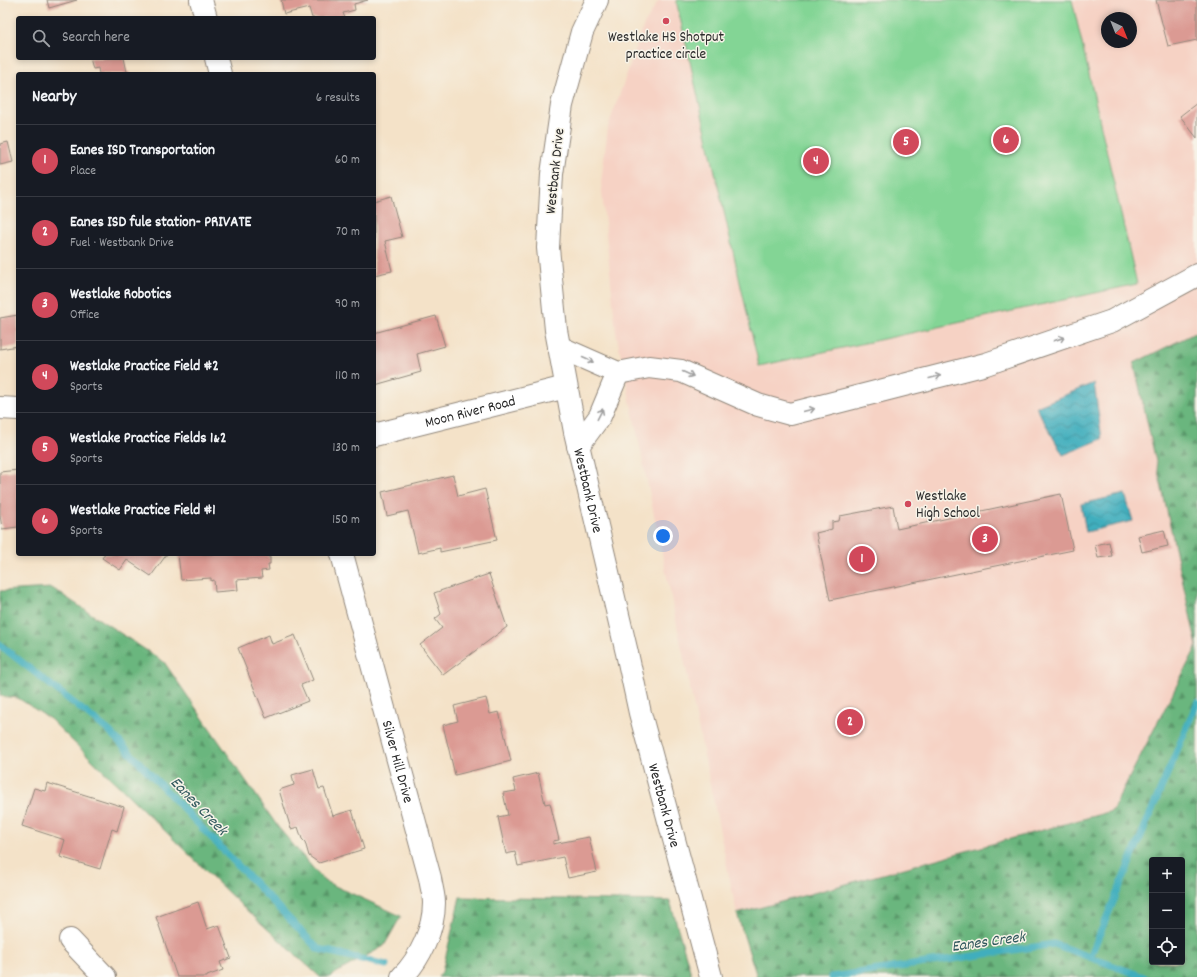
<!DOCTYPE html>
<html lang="en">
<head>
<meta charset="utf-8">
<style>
	:root { --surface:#171b24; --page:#20242c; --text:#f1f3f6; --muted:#9ea1a6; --line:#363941; --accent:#d1495b }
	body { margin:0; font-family:Dekko,sans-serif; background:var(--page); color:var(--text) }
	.controls { position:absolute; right:12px; bottom:12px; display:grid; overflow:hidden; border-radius:4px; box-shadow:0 2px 6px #0003 }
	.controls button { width:36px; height:36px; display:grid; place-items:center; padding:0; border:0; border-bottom:1px solid var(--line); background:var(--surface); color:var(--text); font:20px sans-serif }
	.compass { position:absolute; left:1101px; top:12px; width:36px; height:36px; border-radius:50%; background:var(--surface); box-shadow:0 2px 6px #0003; rotate:137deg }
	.you { position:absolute; left:663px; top:536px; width:14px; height:14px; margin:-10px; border:3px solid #fff; border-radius:50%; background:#1a73e8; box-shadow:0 0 0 6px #1a73e833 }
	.badge { display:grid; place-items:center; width:26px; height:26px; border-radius:50%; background:var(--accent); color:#fff; font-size:13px; font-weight:700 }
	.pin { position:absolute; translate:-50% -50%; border:2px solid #fff; box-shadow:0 1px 4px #0006 }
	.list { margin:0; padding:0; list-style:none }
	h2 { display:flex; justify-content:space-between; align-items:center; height:52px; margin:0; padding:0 16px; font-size:17px }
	h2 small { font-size:13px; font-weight:400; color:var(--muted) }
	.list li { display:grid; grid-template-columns:26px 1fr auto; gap:12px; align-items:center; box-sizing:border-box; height:72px; padding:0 16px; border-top:1px solid var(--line) }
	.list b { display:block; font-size:15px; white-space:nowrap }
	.list p { margin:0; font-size:13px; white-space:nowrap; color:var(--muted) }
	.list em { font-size:13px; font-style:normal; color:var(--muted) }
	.icon { flex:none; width:22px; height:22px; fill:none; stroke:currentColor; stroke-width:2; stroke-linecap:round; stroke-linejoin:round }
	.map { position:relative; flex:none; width:1197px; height:977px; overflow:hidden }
	.search { position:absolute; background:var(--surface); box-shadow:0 2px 6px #0003; left:16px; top:16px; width:360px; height:44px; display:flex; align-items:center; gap:10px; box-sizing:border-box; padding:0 14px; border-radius:4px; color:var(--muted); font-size:15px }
	.panel { position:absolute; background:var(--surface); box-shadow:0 2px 6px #0003; left:16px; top:72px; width:360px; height:484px; border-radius:4px }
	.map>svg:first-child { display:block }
	.built { fill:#f6d2c4; fill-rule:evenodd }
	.forest { fill:url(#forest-firs); stroke:#4a7054; fill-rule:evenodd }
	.garden { fill:#83d595; stroke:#578060 }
	.water { fill:url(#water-waves); stroke:#366c74 }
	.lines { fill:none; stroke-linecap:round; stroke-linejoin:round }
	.stream { stroke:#40aebd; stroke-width:7 }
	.building { fill:#db9a93 }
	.minor-casing { stroke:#90867a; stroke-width:24 }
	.minor { stroke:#fff; stroke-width:22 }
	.oneway { stroke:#a0a0a0 }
	.poi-dot { fill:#d1495b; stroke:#f7f3e8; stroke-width:1.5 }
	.labels { text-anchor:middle; stroke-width:3; stroke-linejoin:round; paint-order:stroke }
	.poi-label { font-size:15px; fill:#2b2b2b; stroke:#f7f3e8 }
	.street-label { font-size:15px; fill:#2b2b2b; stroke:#f7f3e8 }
	.water-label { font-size:16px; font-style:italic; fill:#32595e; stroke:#f7f3e8 }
</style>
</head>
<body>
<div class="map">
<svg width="1197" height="977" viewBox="0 0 1197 977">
	<defs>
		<pattern id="forest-firs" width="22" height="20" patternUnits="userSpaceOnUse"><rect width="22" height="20" fill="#6ab67e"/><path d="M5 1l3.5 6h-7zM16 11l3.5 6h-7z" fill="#579467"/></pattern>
		<pattern id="water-waves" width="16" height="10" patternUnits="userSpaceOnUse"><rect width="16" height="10" fill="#40aebd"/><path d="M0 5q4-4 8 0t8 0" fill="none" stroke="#368e9a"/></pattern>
	</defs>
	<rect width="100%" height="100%" fill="#f7f3e8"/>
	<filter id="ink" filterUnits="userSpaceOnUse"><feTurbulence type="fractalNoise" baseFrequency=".025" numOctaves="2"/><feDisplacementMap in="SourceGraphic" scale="8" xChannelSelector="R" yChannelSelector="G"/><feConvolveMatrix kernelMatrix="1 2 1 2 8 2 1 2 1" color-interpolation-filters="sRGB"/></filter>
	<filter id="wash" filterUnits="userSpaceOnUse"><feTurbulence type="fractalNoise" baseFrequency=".012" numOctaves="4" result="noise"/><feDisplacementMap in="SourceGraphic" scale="16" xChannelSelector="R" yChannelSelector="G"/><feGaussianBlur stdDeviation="0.9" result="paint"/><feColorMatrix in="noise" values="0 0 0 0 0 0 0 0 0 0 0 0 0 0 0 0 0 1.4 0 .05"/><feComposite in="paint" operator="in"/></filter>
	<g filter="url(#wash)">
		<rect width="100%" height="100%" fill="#f4e2c8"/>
		<path class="built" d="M 659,0 L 1197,0 L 1197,332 L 1134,363 L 1197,646 L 1112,811 L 737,914 L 616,332 L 601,183 L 608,127 L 644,25 ZM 1107,18 L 1131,18 L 1131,42 L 1107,42 Z"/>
		<path class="forest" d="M 1197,332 L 1197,977 L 757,977 L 737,914 L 1112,811 L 1197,646 L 1134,363 ZM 1152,860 L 1182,860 L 1182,962 L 1152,962 Z
			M 52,588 L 164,662 L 278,827 L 324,881 L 401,916 L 384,946 L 329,977 L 320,977 L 241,905 L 50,719 L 18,698 L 0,696 L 0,591 Z
			M 460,897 L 670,901 L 692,977 L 438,977 L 442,972 Z"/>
		<path class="garden" d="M 676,0 L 1072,0 L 1137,284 L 759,366 Z"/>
		<path class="water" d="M 1094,383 L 1102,439 L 1063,455 L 1036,407 Z
			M 1125,494 L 1133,521 L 1086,532 L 1081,504 Z"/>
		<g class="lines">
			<path class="stream" d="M 0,645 L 109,731 L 318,949 L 386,965
				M 1090,957 L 1197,703
				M 831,977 L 1054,944 L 1144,977"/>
		</g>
		<g id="blocks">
			<path class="building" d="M 47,0 L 77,0 L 49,8 Z
				M 281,0 L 368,0 L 354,4 L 355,10 L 343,13 L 345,18 L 312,18 L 309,8 L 284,14 Z
				M 1156,0 L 1197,0 L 1197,40 L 1168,46 Z
				M 90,58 L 124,58 L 127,72 L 129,72 L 130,74 L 99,74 L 98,68 L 93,69 Z
				M 1197,103 L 1197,138 L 1180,116 Z
				M 8,142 L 13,162 L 0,165 L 0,144 Z
				M 391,196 L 402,237 L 385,241 L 392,271 L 374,275 L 374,201 Z
				M 18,315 L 18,346 L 0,349 L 0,318 Z
				M 436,316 L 445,346 L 417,354 L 421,372 L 375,385 L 374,333 Z
				M 18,470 L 18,527 L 2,529 L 0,515 L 0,472 Z
				M 453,475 L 458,496 L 485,489 L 497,540 L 440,552 L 440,548 L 418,553 L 408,511 L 387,516 L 382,492 Z
				M 1061,494 L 1073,550 L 830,600 L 816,533 L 832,529 L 832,522 L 839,521 L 840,516 L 893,506 L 897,529 Z
				M 1164,530 L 1168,546 L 1142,552 L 1138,536 Z
				M 1109,542 L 1112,556 L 1098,558 L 1095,545 Z
				M 105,554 L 167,554 L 151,576 L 127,560 L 120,570 L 102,558 Z
				M 178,554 L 268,554 L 268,557 L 270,557 L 270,564 L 268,564 L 269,570 L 261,571 L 262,578 L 237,580 L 238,590 L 215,592 L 214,580 L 211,581 L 211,578 L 181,580 Z
				M 489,574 L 507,627 L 443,675 L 420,645 L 442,628 L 435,619 L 441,614 L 434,593 Z
				M 269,635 L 272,644 L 295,635 L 313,680 L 301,685 L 308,701 L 266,718 L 238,648 Z
				M 486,698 L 490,714 L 499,712 L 511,761 L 455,775 L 443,725 L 458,721 L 454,706 Z
				M 313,769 L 319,789 L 324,788 L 333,816 L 352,810 L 364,849 L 319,863 L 309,856 L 305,842 L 302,839 L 298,827 L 291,829 L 279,790 L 294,785 L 292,775 Z
				M 538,773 L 545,804 L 550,803 L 559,840 L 553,841 L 553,844 L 589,837 L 597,872 L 568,878 L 563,857 L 518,866 L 515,852 L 506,854 L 498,817 L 508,815 L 503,793 L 516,791 L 513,779 Z
				M 47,783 L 124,807 L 117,831 L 112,829 L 100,869 L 60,857 L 65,840 L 22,826 L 34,788 L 45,791 Z
				M 198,902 L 207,929 L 219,925 L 231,958 L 220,962 L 223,970 L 207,976 L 207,977 L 177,977 L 156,917 Z"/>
		</g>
	</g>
	<g filter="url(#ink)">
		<use href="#blocks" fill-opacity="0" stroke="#90867a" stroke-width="1"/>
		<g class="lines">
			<g class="minor-casing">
				<g id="minor">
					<path d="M 201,0 L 206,18"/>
					<path id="s1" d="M 597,0 L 582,32 L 562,105 L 552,174 L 548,248 L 556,330 L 575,432 L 627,653 L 640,713 L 711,977"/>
					<path d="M 216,58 L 220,74"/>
					<path d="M 559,347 L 618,373 L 649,367 L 681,371 L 758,405 L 790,414 L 986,364 L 1112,321 L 1197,275"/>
					<path d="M 0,408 L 18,409"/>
					<path id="s2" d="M 374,435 L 566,387"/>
					<path d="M 578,446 L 600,416 L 618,373"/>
					<path id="s3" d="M 342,554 L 430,878 C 431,886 434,895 434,903 C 434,929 420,959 402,977"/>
					<path d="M 70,940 L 105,977"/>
				</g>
			</g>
			<use href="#minor" class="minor"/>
		</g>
		<defs><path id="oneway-shaft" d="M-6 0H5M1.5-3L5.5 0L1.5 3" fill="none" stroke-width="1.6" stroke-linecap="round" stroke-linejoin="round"/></defs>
		<g class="oneway">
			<use href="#oneway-shaft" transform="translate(1059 339) rotate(-19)"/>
			<use href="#oneway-shaft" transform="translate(588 360) rotate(24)"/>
			<use href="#oneway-shaft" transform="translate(688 374) rotate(24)"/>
			<use href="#oneway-shaft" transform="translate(935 377) rotate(-14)"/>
			<use href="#oneway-shaft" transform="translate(809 410) rotate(-14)"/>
			<use href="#oneway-shaft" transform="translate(600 414) rotate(-63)"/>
		</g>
	</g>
	<g class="poi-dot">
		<circle cx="666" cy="21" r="4"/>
		<circle cx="908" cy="504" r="4"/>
	</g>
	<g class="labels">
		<g class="poi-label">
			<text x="666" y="41">Westlake HS Shotput<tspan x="666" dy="17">practice circle</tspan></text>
			<text x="916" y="500" text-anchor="start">Westlake<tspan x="916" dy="17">High School</tspan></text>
		</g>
		<g class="street-label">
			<text transform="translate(554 171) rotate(-84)" y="5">Westbank Drive</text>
			<text dy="5" stroke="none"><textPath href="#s2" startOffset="99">Moon River Road</textPath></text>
			<text dy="5" stroke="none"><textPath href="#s1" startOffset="501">Westbank Drive</textPath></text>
			<text dy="5" stroke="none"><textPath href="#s3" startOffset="215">Silver Hill Drive</textPath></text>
			<text dy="5" stroke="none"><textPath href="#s1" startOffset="825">Westbank Drive</textPath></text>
		</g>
		<g class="water-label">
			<text transform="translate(200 805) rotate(46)" y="6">Eanes Creek</text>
			<text transform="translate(988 940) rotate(-8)" y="6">Eanes Creek</text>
		</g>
	</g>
</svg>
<div class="controls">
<button>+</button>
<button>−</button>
<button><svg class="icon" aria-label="locate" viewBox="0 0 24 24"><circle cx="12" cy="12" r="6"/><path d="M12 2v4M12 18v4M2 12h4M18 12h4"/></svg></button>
</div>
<svg class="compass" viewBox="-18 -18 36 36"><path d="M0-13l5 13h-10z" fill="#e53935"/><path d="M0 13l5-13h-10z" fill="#9ea1a6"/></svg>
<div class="you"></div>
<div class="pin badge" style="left:862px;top:559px">1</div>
<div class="pin badge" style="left:850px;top:722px">2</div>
<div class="pin badge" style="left:985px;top:539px">3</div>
<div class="pin badge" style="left:816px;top:161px">4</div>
<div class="pin badge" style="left:906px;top:142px">5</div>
<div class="pin badge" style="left:1006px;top:140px">6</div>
<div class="search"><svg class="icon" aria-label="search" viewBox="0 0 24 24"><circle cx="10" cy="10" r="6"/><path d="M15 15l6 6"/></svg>Search here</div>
<section class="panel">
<h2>Nearby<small>6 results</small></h2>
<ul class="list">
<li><span class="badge">1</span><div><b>Eanes ISD Transportation</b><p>Place</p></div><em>60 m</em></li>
<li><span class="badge">2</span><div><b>Eanes ISD fule station- PRIVATE</b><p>Fuel · Westbank Drive</p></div><em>70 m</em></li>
<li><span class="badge">3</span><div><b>Westlake Robotics</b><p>Office</p></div><em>90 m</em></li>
<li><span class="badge">4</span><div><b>Westlake Practice Field #2</b><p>Sports</p></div><em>110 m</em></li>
<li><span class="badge">5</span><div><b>Westlake Practice Fields 1&amp;2</b><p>Sports</p></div><em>130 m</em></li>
<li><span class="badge">6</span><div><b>Westlake Practice Field #1</b><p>Sports</p></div><em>150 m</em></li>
</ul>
</section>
</div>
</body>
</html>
